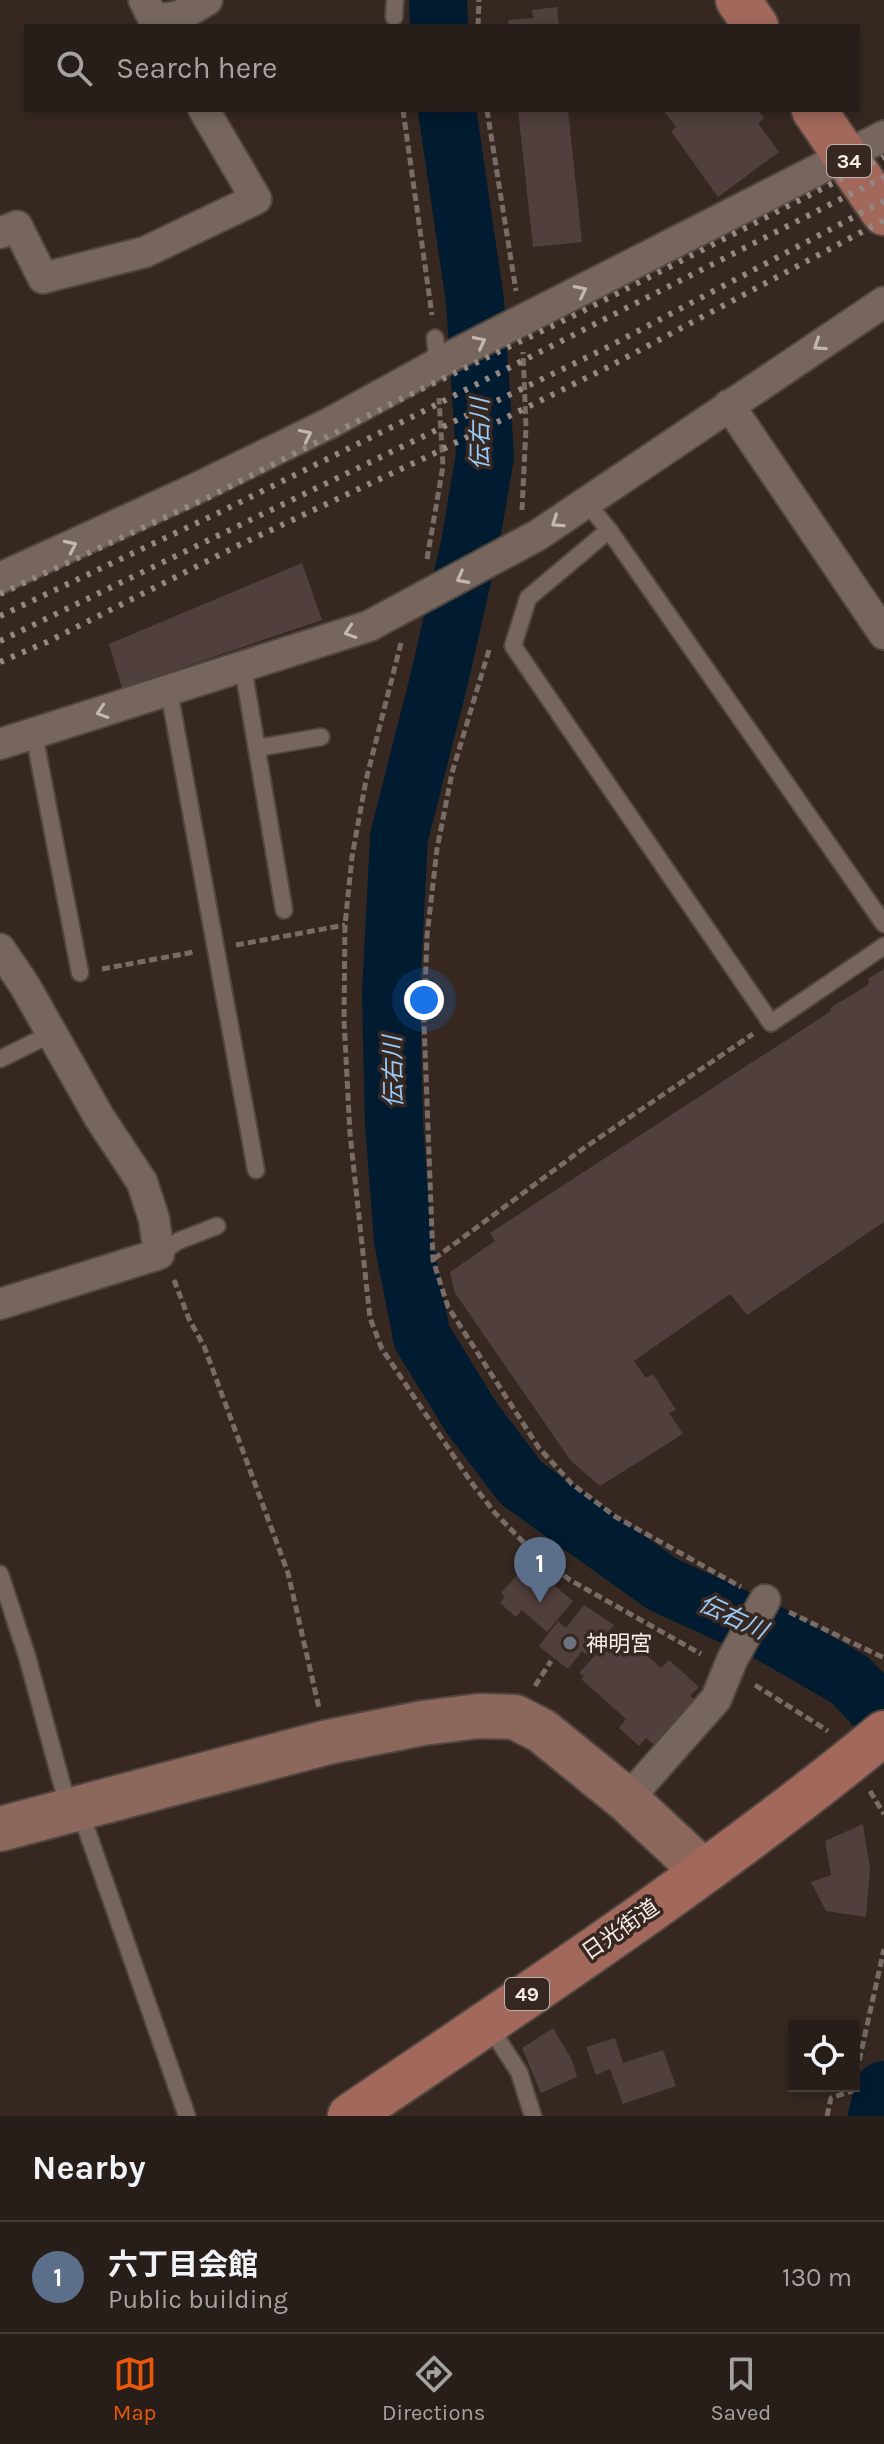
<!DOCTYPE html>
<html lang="en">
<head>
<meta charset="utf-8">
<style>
	:root { --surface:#281e19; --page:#342b26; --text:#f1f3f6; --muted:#a5a2a2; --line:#443c38; --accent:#ea580c }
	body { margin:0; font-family:Karla,"Noto Sans JP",sans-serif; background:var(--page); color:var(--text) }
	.controls { position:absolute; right:24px; bottom:24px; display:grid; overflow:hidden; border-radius:0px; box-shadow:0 4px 12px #0003 }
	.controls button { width:72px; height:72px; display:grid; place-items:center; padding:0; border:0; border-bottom:2px solid var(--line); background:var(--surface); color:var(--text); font:40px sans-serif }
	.you { position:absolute; left:424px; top:1000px; width:28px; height:28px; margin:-20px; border:6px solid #fff; border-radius:50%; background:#1a73e8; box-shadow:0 0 0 12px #1a73e833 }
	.badge { display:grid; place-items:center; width:52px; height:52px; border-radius:50%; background:var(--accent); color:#fff; font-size:26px; font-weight:700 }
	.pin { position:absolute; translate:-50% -66px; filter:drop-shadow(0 2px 4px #0008) }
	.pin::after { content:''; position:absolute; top:42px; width:28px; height:24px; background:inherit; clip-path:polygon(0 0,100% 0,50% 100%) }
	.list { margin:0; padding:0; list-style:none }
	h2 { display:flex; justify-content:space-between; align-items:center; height:104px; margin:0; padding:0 32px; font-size:34px }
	h2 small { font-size:26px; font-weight:400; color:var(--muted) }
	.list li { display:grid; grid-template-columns:52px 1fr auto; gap:24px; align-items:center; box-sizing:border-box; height:112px; padding:0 32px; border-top:2px solid var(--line) }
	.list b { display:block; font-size:30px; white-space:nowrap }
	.list p { margin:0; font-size:26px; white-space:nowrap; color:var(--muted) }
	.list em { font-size:26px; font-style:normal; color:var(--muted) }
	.icon { flex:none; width:44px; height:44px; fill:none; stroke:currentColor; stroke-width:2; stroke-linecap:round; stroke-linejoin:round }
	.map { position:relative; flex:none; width:884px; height:2116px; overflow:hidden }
	.search { position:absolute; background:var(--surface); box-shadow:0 4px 12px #0003; left:24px; right:24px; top:24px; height:88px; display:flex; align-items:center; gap:20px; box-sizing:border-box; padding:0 28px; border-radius:0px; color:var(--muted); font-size:30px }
	.sheet { height:216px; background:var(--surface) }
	nav { display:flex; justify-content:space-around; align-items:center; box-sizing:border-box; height:112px; border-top:2px solid var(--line); background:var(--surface); font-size:22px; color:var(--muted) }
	nav a { display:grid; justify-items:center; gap:4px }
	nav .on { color:var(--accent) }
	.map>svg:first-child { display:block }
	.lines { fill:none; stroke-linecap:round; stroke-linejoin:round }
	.river { stroke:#011b31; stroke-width:58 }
	.building { fill:#503f3c }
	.lane-casing { stroke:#51463f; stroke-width:20 }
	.street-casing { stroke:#51463f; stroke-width:34 }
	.secondary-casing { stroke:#51463f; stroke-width:48 }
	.primary-casing { stroke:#51463f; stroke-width:48 }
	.path { stroke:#796c66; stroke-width:5; stroke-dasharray:8 4; stroke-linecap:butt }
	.lane { stroke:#76665d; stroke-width:16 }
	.street { stroke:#76665d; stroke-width:30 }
	.secondary { stroke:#8c675c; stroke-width:44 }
	.primary { stroke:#a2685c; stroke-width:44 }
	.rail { stroke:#948882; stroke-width:6; stroke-dasharray:4 8; stroke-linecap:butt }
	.oneway { stroke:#c3b7b0 }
	.worship-dot { fill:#6b7280; stroke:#362821; stroke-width:3 }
	.labels { text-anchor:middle; stroke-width:7; stroke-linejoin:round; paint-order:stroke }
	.shield { fill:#362821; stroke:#bdb2ac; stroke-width:2 }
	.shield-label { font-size:20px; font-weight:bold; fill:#f7ede8 }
	.poi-label { font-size:22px; fill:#f7ede8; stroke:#362821; text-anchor:start }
	.street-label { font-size:22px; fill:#f7ede8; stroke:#362821 }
	.water-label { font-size:24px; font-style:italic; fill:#97caf8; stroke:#362821 }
</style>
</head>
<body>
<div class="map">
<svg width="884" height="2116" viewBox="0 0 884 2116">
	<rect width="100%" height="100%" fill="#362821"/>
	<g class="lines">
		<path class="river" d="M 438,0 L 439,26
			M 447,110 L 475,301 L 485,456 L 470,544 L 439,680 L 399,837 L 391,993 L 394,1124 L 403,1240 L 422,1337 L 471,1417 L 521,1483 L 662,1584 L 769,1633 L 850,1680 L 884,1716
			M 877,2116 L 884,2090"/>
	</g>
	<path class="building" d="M 557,7 L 559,26 L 509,26 L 508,20 L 533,18 L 532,10 Z
		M 518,110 L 568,110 L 582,242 L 533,247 Z
		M 663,110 L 758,110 L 764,118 L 758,123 L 779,152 L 718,197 L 671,131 L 676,127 Z
		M 302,563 L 322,620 L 122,688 L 109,644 Z
		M 884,969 L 884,1222 L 747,1315 L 730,1294 L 634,1361 L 646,1378 L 653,1374 L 676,1410 L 669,1413 L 683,1434 L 600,1486 L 571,1461 L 455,1293 L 450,1272 L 495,1241 L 490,1233 L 831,1011 L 830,1008 L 868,985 L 869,978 Z
		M 525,1566 L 541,1581 L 544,1577 L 573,1601 L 547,1632 L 522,1610 L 516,1617 L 500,1603 L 505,1597 L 501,1593 Z
		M 584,1605 L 614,1625 L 589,1657 L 582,1651 L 568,1669 L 539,1646 L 558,1621 L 566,1628 Z
		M 618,1630 L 661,1668 L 669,1660 L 699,1687 L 690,1696 L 694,1699 L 654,1745 L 646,1738 L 639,1746 L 619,1728 L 626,1719 L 581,1679 L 584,1676 L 579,1673 Z
		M 863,1824 L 870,1869 L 866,1917 L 826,1911 L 811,1882 L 831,1875 L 825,1841 Z
		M 553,2028 L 572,2060 L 577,2077 L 541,2093 L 522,2048 Z
		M 615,2038 L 623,2063 L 663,2050 L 676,2086 L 623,2104 L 610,2069 L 596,2075 L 586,2047 Z"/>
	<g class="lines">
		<g class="lane-casing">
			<path id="lane" d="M 394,17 L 395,0
				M 435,338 L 438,364
				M 586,502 L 609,530 L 884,924
				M 609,530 L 528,598 L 513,646 L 771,1023 L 884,946
				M 243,667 L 284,910
				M 169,691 L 256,1170
				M 34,734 L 80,973
				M 257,748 L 321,737
				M 0,1059 L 51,1034
				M 159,1254 L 178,1241 L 217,1226
				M 0,1574 L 27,1656 L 69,1810
				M 79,1808 L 187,2116
				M 487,2023 L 519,2072 L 533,2116"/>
		</g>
		<g class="street-casing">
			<path id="street" d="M 144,0 L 153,18 C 179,20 186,13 207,0
				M 0,233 L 17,226 L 43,278 L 145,252 L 256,199 L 204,110
				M 729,405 L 884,634
				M 0,578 L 193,490 L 330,423 L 448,358 L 884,136
				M 0,744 L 369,626 L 538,535 L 884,302
				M 0,949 L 25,986 L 99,1117 L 142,1182 L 154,1219 L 159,1254 L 0,1304
				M 627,1800 L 716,1699 L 732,1660 L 765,1600"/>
		</g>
		<g class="secondary-casing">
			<path id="secondary" d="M 0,1829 L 328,1742 L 423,1723 L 479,1716 L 515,1717 L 542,1731 L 627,1800 L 703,1871"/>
		</g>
		<g class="primary-casing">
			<path id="primary" d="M 738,0 L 756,26
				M 814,110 L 884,213
				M 350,2116 C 531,1993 715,1872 884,1733"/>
		</g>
		<path class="path" d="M 478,26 L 479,0
			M 403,110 L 432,315
			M 487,110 L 516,291
			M 522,510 L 526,427 L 523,352
			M 427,559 L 443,466 L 439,398
			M 401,643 L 366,780 L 352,857 L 345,925 L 344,1020 L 350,1134 L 370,1318 L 382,1349 L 471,1482 L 495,1513 L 529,1548 L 570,1580 L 701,1654
			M 489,650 L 452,773 L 437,849 L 427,936 L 424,1022 L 433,1260 L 448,1307 L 539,1448 L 572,1484 L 616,1517 L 741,1587
			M 236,945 L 345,925
			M 102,969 L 194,952
			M 434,1259 L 584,1148 L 753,1034
			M 174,1280 L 189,1319 L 204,1346 L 288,1573 L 319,1708
			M 789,1612 L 884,1658
			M 755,1685 L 828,1731
			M 535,1686 L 551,1661
			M 870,1791 L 884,1814
			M 854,2084 L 884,1949
			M 827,2116 L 831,2098 L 852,2091 L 854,2086"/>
		<use href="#lane" class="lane"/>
		<use href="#street" class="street"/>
		<use href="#secondary" class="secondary"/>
		<use href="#primary" class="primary"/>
		<path class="rail" d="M 0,594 L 211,496 L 405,397 L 579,313 L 884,157
			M 0,616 L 218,513 L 416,415 L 884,177
			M 0,641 L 602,350 L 884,201
			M 0,662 L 47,642 L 237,546 L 433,454 L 610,366 L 884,220"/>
	</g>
	<defs><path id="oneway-chevron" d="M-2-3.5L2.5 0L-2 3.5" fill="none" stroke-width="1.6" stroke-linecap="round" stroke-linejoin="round" transform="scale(2)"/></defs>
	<g class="oneway">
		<use href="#oneway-chevron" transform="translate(581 291) rotate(-27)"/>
		<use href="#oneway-chevron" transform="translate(480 342) rotate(-27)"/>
		<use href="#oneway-chevron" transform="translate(819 345) rotate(146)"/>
		<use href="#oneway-chevron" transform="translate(306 435) rotate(-26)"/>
		<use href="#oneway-chevron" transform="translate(557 522) rotate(146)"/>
		<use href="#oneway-chevron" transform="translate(71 546) rotate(-25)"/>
		<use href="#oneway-chevron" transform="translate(462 578) rotate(152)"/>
		<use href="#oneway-chevron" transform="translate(350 632) rotate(162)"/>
		<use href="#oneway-chevron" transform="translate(102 712) rotate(162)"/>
	</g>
	<circle class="worship-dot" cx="570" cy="1643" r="8"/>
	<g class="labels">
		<g class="shield">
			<rect x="827" y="145" width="44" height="32" rx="6"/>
			<rect x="505" y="1978" width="44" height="32" rx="6"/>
		</g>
		<g class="shield-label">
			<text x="849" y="168">34</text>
			<text x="527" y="2001">49</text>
		</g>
		<g class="poi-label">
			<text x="586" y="1651">神明宮</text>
		</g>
		<g class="street-label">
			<text transform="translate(620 1929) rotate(-35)" y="8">日光街道</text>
		</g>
		<g class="water-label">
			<text transform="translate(480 434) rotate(-90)" y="8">伝右川</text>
			<text transform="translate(393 1072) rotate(-91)" y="8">伝右川</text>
			<text transform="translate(733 1617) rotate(25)" y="8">伝右川</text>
		</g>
	</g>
</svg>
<div class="controls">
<button><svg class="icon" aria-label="locate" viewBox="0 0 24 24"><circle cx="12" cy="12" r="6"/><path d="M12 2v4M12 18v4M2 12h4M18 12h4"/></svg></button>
</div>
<div class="you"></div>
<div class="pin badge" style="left:540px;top:1603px;background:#5c6f8a">1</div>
<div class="search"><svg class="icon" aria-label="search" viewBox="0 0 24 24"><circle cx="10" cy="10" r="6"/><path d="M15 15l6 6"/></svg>Search here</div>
</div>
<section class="sheet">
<h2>Nearby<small></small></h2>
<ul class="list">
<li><span class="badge" style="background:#5c6f8a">1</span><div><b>六丁目会館</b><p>Public building</p></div><em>130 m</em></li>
</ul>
</section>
<nav>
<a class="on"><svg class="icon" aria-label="map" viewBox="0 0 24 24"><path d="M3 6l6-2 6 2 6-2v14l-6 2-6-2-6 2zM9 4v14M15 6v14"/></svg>Map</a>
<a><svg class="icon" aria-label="directions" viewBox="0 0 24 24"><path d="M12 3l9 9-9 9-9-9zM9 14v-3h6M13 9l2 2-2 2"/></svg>Directions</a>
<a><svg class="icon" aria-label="saved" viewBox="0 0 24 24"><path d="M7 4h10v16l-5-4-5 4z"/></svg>Saved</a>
</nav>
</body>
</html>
